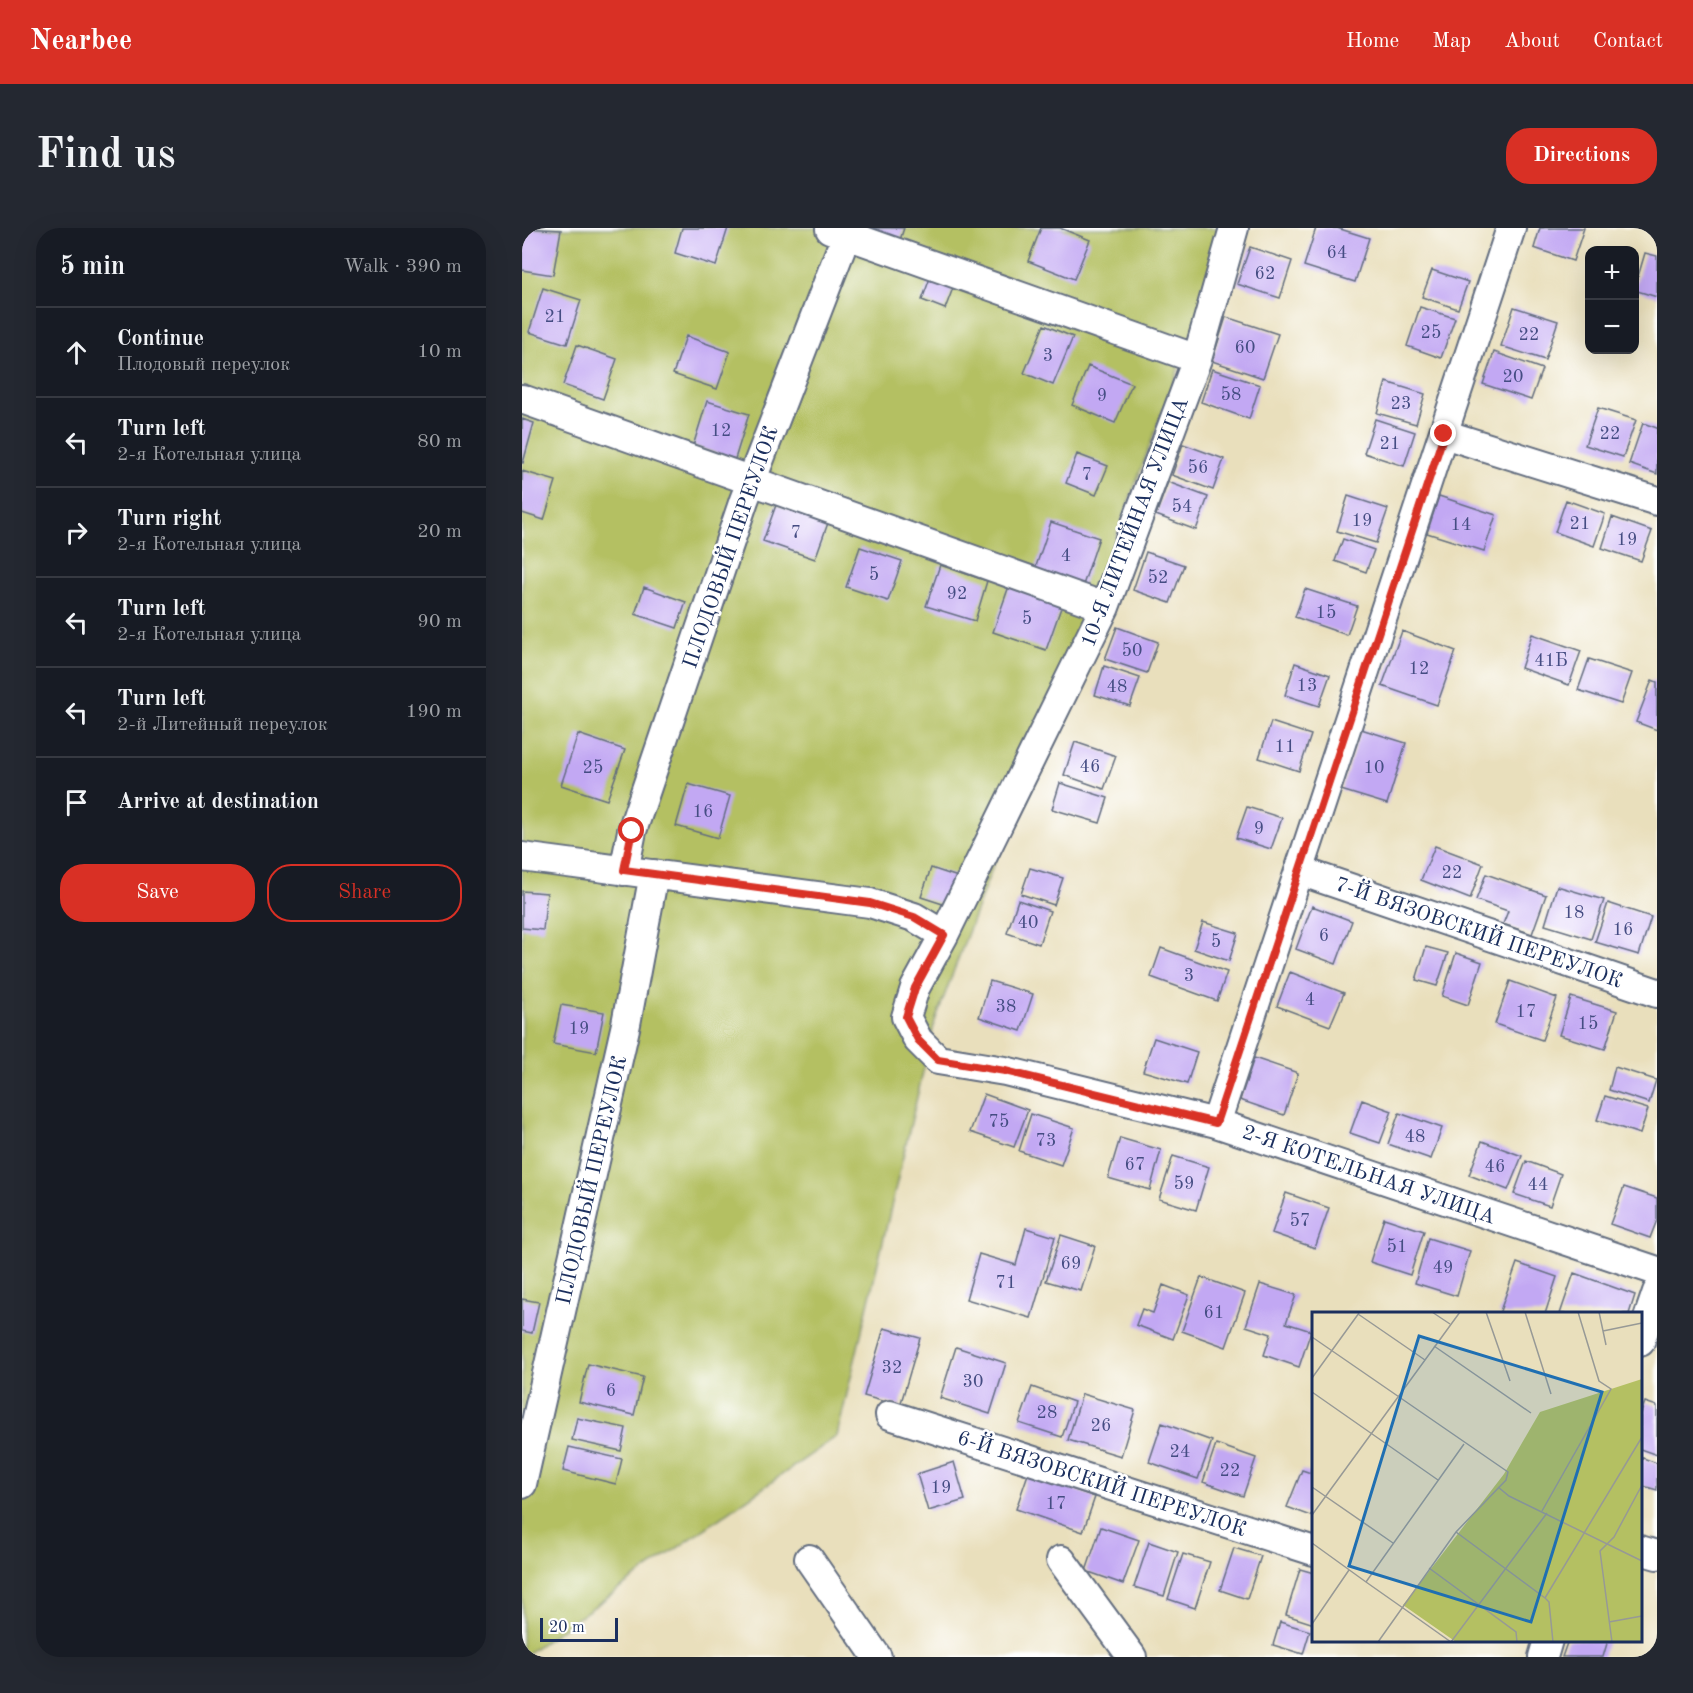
<!DOCTYPE html>
<html lang="en">
<head>
<meta charset="utf-8">
<style>
	:root { --surface:#171b24; --page:#242831; --text:#f1f3f6; --muted:#9ea1a6; --line:#363941; --accent:#d93025 }
	body { margin:0; font-family:"Old Standard TT",serif; background:var(--page); color:var(--text) }
	.controls { position:absolute; right:18px; top:18px; display:grid; overflow:hidden; border-radius:12px; box-shadow:0 6px 24px #0002 }
	.controls button { width:54px; height:54px; display:grid; place-items:center; padding:0; border:0; border-bottom:2px solid var(--line); background:var(--surface); color:var(--text); font:30px sans-serif }
	.scale { position:absolute; left:18px; bottom:15px; width:78px; box-sizing:border-box; padding-left:6px; border:3px solid #1b2f5e; border-top:0; font-size:16px; line-height:21px; white-space:nowrap; color:#1b2f5e; -webkit-text-stroke:4px #fff; paint-order:stroke }
	.stop { position:absolute; width:18px; height:18px; margin:-14px; border:4px solid #d93025; border-radius:50%; background:#fff }
	.stop.end { background:#d93025; border-color:#fff; box-shadow:0 2px 6px #0008 }
	.list { margin:0; padding:0; list-style:none }
	h2 { display:flex; justify-content:space-between; align-items:center; height:78px; margin:0; padding:0 24px; font-size:26px }
	h2 small { font-size:20px; font-weight:400; color:var(--muted) }
	.list li { display:grid; grid-template-columns:39px 1fr auto; gap:18px; align-items:center; box-sizing:border-box; height:90px; padding:0 24px; border-top:2px solid var(--line) }
	.list b { display:block; font-size:22px; white-space:nowrap }
	.list p { margin:0; font-size:20px; white-space:nowrap; color:var(--muted) }
	.list em { font-size:20px; font-style:normal; color:var(--muted) }
	.actions { display:flex; gap:12px; padding:18px 24px }
	.actions a { flex:1; padding:14px 0; border:2px solid var(--accent); border-radius:24px; text-align:center; font-size:21px; color:var(--accent) }
	.actions .main { background:var(--accent); color:#fff }
	.icon { flex:none; width:33px; height:33px; fill:none; stroke:currentColor; stroke-width:2; stroke-linecap:round; stroke-linejoin:round }
	.map { position:relative; flex:none; width:1135px; height:1429px; overflow:hidden; border-radius:24px }
	header { display:flex; align-items:center; gap:36px; box-sizing:border-box; height:84px; padding:0 30px; background:var(--accent); color:#fff }
	header strong { font-size:28px }
	nav { display:flex; gap:33px; margin-inline-start:auto; font-size:21px }
	.intro { display:flex; align-items:center; justify-content:space-between; box-sizing:border-box; height:144px; padding:0 36px }
	h1 { margin:0; font-size:42px }
	.button { padding:15px 27px; border-radius:24px; background:var(--accent); color:#fff; font-size:21px; font-weight:700 }
	main { display:flex; gap:36px; padding:0 36px }
	aside { flex:1; background:var(--surface); border-radius:24px; box-shadow:0 6px 24px #0002 }
	.map>svg:first-child { display:block }
	.green { fill:#b4c062; stroke:#687860; stroke-width:1.5 }
	.building { fill:#c2a8f3 }
	.lines { fill:none; stroke-linecap:round; stroke-linejoin:round }
	.minor-casing { stroke:#636d7f; stroke-width:32 }
	.minor { stroke:#fff; stroke-width:28 }
	.route { stroke:#d93025; stroke-width:8 }
	.labels { text-anchor:middle; stroke-width:5; stroke-linejoin:round; paint-order:stroke }
	.number-label { font-size:18px; fill:#454d83 }
	.street-label { font-size:21px; fill:#1b2f5e; stroke:#fff }
	.inset-road { fill:none; stroke:#979996; stroke-width:1.5 }
	.view { fill:#1f6fb2; fill-opacity:0.15; stroke:#1f6fb2; stroke-width:3 }
	.inset-edge { fill:none; stroke:#1b2f5e; stroke-width:3 }
</style>
</head>
<body>
<header>
<strong>Nearbee</strong>
<nav><a>Home</a><a>Map</a><a>About</a><a>Contact</a></nav>
</header>
<div class="intro"><h1>Find us</h1><a class="button">Directions</a></div>
<main>
<aside>
<h2>5 min<small>Walk · 390 m</small></h2>
<ul class="list">
<li><svg class="icon" aria-label="ahead" viewBox="0 0 24 24"><path d="M12 20V5M6 11l6-6 6 6"/></svg><div><b>Continue</b><p>Плодовый переулок</p></div><em>10 m</em></li>
<li><svg class="icon" aria-label="left" viewBox="0 0 24 24"><path d="M17 20v-9H6M10 6l-5 5 5 5"/></svg><div><b>Turn left</b><p>2-я Котельная улица</p></div><em>80 m</em></li>
<li><svg class="icon" aria-label="right" viewBox="0 0 24 24"><path d="M7 20v-9h11M14 6l5 5-5 5"/></svg><div><b>Turn right</b><p>2-я Котельная улица</p></div><em>20 m</em></li>
<li><svg class="icon" aria-label="left" viewBox="0 0 24 24"><path d="M17 20v-9H6M10 6l-5 5 5 5"/></svg><div><b>Turn left</b><p>2-я Котельная улица</p></div><em>90 m</em></li>
<li><svg class="icon" aria-label="left" viewBox="0 0 24 24"><path d="M17 20v-9H6M10 6l-5 5 5 5"/></svg><div><b>Turn left</b><p>2-й Литейный переулок</p></div><em>190 m</em></li>
<li><svg class="icon" aria-label="arrive" viewBox="0 0 24 24"><path d="M6 21V4h12l-3 4 3 4H6"/></svg><div><b>Arrive at destination</b></div></li>
</ul>
<div class="actions"><a class="main">Save</a><a>Share</a></div>
</aside>
<div class="map">
<svg width="1135" height="1429" viewBox="0 0 1135 1429">
	<rect width="100%" height="100%" fill="#fff"/>
	<filter id="ink" filterUnits="userSpaceOnUse"><feTurbulence type="fractalNoise" baseFrequency=".0167" numOctaves="2"/><feDisplacementMap in="SourceGraphic" scale="12" xChannelSelector="R" yChannelSelector="G"/><feConvolveMatrix kernelMatrix="1 2 1 2 8 2 1 2 1" color-interpolation-filters="sRGB"/></filter>
	<filter id="wash" filterUnits="userSpaceOnUse"><feTurbulence type="fractalNoise" baseFrequency=".008" numOctaves="4" result="noise"/><feDisplacementMap in="SourceGraphic" scale="24" xChannelSelector="R" yChannelSelector="G"/><feGaussianBlur stdDeviation="1.35" result="paint"/><feColorMatrix in="noise" values="0 0 0 0 0 0 0 0 0 0 0 0 0 0 0 0 0 1.4 0 .05"/><feComposite in="paint" operator="in"/></filter>
	<g filter="url(#wash)">
		<rect width="100%" height="100%" fill="#e9dfbc"/>
		<path class="green" d="M 0,0 L 709,0 L 413,793 L 315,1208 L 0,1429 Z"/>
		<g id="blocks">
			<path class="building" d="M 0,0 L 39,2 L 31,47 L 0,42 Z
				M 160,0 L 206,0 L 194,38 L 153,25 Z
				M 337,0 L 382,0 L 377,15 Z
				M 519,0 L 538,0 L 568,12 L 552,51 L 506,33 Z
				M 794,0 L 815,0 L 847,10 L 833,54 L 782,38 Z
				M 1018,0 L 1062,0 L 1051,33 L 1012,20 Z
				M 728,19 L 770,33 L 758,70 L 715,56 Z
				M 1123,25 L 1135,28 L 1135,69 L 1112,62 Z
				M 910,42 L 946,54 L 936,81 L 900,69 Z
				M 408,50 L 431,60 L 423,81 L 400,72 Z
				M 21,60 L 59,72 L 45,116 L 7,104 Z
				M 898,79 L 933,90 L 919,130 L 885,118 Z
				M 992,79 L 1036,93 L 1023,132 L 979,118 Z
				M 704,89 L 756,106 L 741,150 L 690,133 Z
				M 522,97 L 551,109 L 531,157 L 502,145 Z
				M 164,108 L 208,124 L 195,161 L 151,146 Z
				M 55,117 L 95,131 L 81,171 L 41,157 Z
				M 972,124 L 1020,141 L 1009,172 L 961,156 Z
				M 566,138 L 610,156 L 593,195 L 550,177 Z
				M 690,141 L 738,157 L 727,191 L 679,174 Z
				M 864,154 L 903,166 L 894,196 L 855,185 Z
				M 185,173 L 227,186 L 213,231 L 171,218 Z
				M 1076,180 L 1114,192 L 1101,229 L 1063,217 Z
				M 0,191 L 12,195 L 1,235 L 0,235 Z
				M 853,191 L 893,204 L 882,238 L 842,225 Z
				M 1121,195 L 1135,200 L 1135,246 L 1107,236 Z
				M 661,216 L 702,231 L 691,262 L 650,247 Z
				M 555,226 L 586,238 L 574,267 L 544,255 Z
				M 0,243 L 34,253 L 22,292 L 0,285 Z
				M 646,254 L 686,269 L 674,302 L 634,287 Z
				M 826,268 L 866,281 L 854,315 L 815,303 Z
				M 917,268 L 974,287 L 962,323 L 905,305 Z
				M 1044,272 L 1083,286 L 1072,318 L 1033,304 Z
				M 254,277 L 306,295 L 293,331 L 241,313 Z
				M 1090,289 L 1130,303 L 1119,333 L 1080,320 Z
				M 529,294 L 577,310 L 560,360 L 512,344 Z
				M 821,311 L 852,322 L 844,344 L 813,333 Z
				M 338,319 L 380,333 L 366,373 L 324,359 Z
				M 624,324 L 662,337 L 648,375 L 611,362 Z
				M 418,337 L 465,353 L 453,393 L 404,378 Z
				M 487,358 L 540,377 L 524,422 L 471,404 Z
				M 122,359 L 164,374 L 155,400 L 113,386 Z
				M 783,361 L 835,378 L 825,407 L 773,389 Z
				M 595,399 L 636,414 L 625,445 L 583,431 Z
				M 880,403 L 934,423 L 915,477 L 860,458 Z
				M 1010,406 L 1059,423 L 1047,457 L 999,440 Z
				M 1067,431 L 1110,445 L 1099,476 L 1056,462 Z
				M 773,435 L 808,447 L 797,478 L 763,467 Z
				M 582,438 L 618,450 L 608,478 L 573,467 Z
				M 1130,452 L 1135,454 L 1135,502 L 1114,494 Z
				M 749,494 L 789,507 L 777,543 L 737,530 Z
				M 839,501 L 884,515 L 865,576 L 819,562 Z
				M 56,506 L 103,522 L 85,572 L 39,557 Z
				M 553,514 L 594,528 L 582,561 L 542,547 Z
				M 538,555 L 586,570 L 578,595 L 530,581 Z
				M 166,556 L 208,568 L 196,610 L 154,598 Z
				M 725,579 L 760,590 L 749,621 L 714,610 Z
				M 913,618 L 961,636 L 948,671 L 899,652 Z
				M 409,640 L 439,650 L 430,679 L 399,669 Z
				M 508,640 L 541,650 L 532,677 L 499,666 Z
				M 964,646 L 1024,667 L 1010,706 L 981,696 L 986,683 L 954,672 Z
				M 1035,658 L 1082,672 L 1069,711 L 1023,697 Z
				M 0,663 L 25,665 L 21,702 L 0,700 Z
				M 496,672 L 528,683 L 517,716 L 485,705 Z
				M 1086,675 L 1129,689 L 1117,727 L 1073,714 Z
				M 790,678 L 830,693 L 814,736 L 774,721 Z
				M 681,694 L 716,705 L 707,733 L 672,721 Z
				M 904,719 L 926,725 L 915,758 L 894,752 Z
				M 639,720 L 705,744 L 695,773 L 629,749 Z
				M 934,725 L 960,734 L 946,777 L 920,768 Z
				M 768,744 L 822,765 L 808,798 L 755,778 Z
				M 468,753 L 511,766 L 499,803 L 457,789 Z
				M 988,753 L 1035,770 L 1020,812 L 973,796 Z
				M 1049,769 L 1095,783 L 1083,821 L 1037,807 Z
				M 39,777 L 82,784 L 74,824 L 31,816 Z
				M 632,810 L 675,824 L 665,856 L 621,843 Z
				M 732,830 L 776,845 L 762,887 L 718,872 Z
				M 1093,839 L 1134,852 L 1127,875 L 1087,862 Z
				M 462,866 L 506,882 L 492,919 L 448,904 Z
				M 1083,868 L 1126,881 L 1118,906 L 1075,892 Z
				M 840,872 L 870,883 L 858,915 L 828,905 Z
				M 877,885 L 920,900 L 909,931 L 866,916 Z
				M 509,886 L 552,900 L 539,937 L 497,923 Z
				M 598,910 L 639,922 L 628,962 L 586,950 Z
				M 960,913 L 1000,928 L 986,962 L 947,947 Z
				M 651,928 L 687,939 L 674,982 L 637,971 Z
				M 1004,933 L 1039,946 L 1028,978 L 992,966 Z
				M 1102,959 L 1135,970 L 1135,992 L 1128,1010 L 1088,996 Z
				M 764,965 L 807,980 L 793,1020 L 750,1005 Z
				M 862,990 L 902,1003 L 888,1047 L 848,1034 Z
				M 504,1000 L 533,1009 L 509,1090 L 444,1071 L 457,1026 L 494,1037 Z
				M 539,1007 L 573,1018 L 559,1063 L 524,1053 Z
				M 906,1010 L 948,1023 L 935,1068 L 893,1055 Z
				M 995,1035 L 1035,1049 L 1023,1086 L 977,1086 Z
				M 1052,1045 L 1113,1067 L 1107,1086 L 1038,1086 Z
				M 679,1049 L 723,1065 L 704,1119 L 660,1103 Z
				M 738,1056 L 774,1067 L 764,1095 L 789,1103 L 777,1139 L 742,1127 L 749,1106 L 724,1098 Z
				M 641,1057 L 667,1067 L 651,1111 L 614,1097 L 620,1081 L 631,1085 Z
				M 0,1071 L 17,1074 L 10,1105 L 0,1103 Z
				M 362,1100 L 398,1110 L 378,1178 L 342,1168 Z
				M 434,1119 L 484,1135 L 468,1186 L 418,1170 Z
				M 66,1136 L 121,1149 L 112,1187 L 57,1174 Z
				M 510,1159 L 552,1174 L 540,1209 L 497,1195 Z
				M 560,1166 L 613,1182 L 599,1228 L 546,1212 Z
				M 1123,1174 L 1135,1178 L 1135,1227 L 1118,1221 L 1118,1188 Z
				M 55,1190 L 104,1200 L 99,1223 L 50,1212 Z
				M 640,1195 L 690,1213 L 676,1251 L 627,1234 Z
				M 694,1216 L 734,1230 L 721,1268 L 681,1254 Z
				M 47,1219 L 100,1231 L 94,1256 L 41,1243 Z
				M 1118,1229 L 1135,1235 L 1135,1262 L 1118,1257 Z
				M 432,1234 L 443,1272 L 406,1283 L 395,1246 Z
				M 780,1242 L 792,1246 L 792,1289 L 765,1279 Z
				M 506,1246 L 573,1269 L 561,1304 L 494,1281 Z
				M 579,1299 L 617,1312 L 601,1356 L 564,1343 Z
				M 627,1314 L 656,1324 L 642,1368 L 612,1359 Z
				M 712,1320 L 739,1328 L 725,1371 L 698,1362 Z
				M 661,1326 L 688,1334 L 673,1380 L 646,1371 Z
				M 778,1341 L 792,1345 L 792,1396 L 764,1387 Z
				M 758,1394 L 788,1403 L 781,1426 L 751,1417 Z
				M 1046,1412 L 1086,1412 L 1081,1429 L 1040,1429 Z"/>
		</g>
	</g>
	<g filter="url(#ink)">
		<use href="#blocks" fill-opacity="0" stroke="#636d7f" stroke-width="1.5"/>
		<g class="lines">
			<g class="minor-casing">
				<path id="minor" d="M 712,0 L 675,131 L 583,379 L 422,707 L 393,760 L 384,789 L 396,812 L 416,832 L 483,843 L 694,895 L 1135,1043
					M 308,1 L 675,131
					M 0,171 L 583,379
					M 922,206 L 1135,273
					M 0,629 L 348,675 L 392,689 L 422,707
					M 102,643 L 110,603 L 222,272 L 327,0
					M 778,643 L 1135,765
					M 694,895 L 989,0
					M 1118,1114 L 1135,1064
					M 368,1187 L 792,1323
					M 0,1256 L 104,796 L 132,646
					M 1118,1322 L 1135,1327
					M 287,1331 L 355,1429
					M 539,1332 L 610,1429
					M 1021,1429 L 1026,1412"/>
			</g>
			<use href="#minor" class="minor"/>
		</g>
	</g>
	<g class="lines" filter="url(#ink)">
		<path class="route" d="M 110,603 L 102,642 L 348,675 L 392,689 L 422,707 L 393,760 L 384,789 L 396,812 L 416,832 L 483,843 L 694,895 L 922,206"/>
	</g>
	<g class="labels">
		<g class="number-label">
			<text x="815" y="30">64</text>
			<text x="743" y="51">62</text>
			<text x="33" y="94">21</text>
			<text x="909" y="110">25</text>
			<text x="1007" y="112">22</text>
			<text x="723" y="125">60</text>
			<text x="526" y="133">3</text>
			<text x="991" y="154">20</text>
			<text x="709" y="172">58</text>
			<text x="580" y="173">9</text>
			<text x="879" y="181">23</text>
			<text x="199" y="208">12</text>
			<text x="1088" y="211">22</text>
			<text x="868" y="221">21</text>
			<text x="676" y="245">56</text>
			<text x="565" y="252">7</text>
			<text x="660" y="284">54</text>
			<text x="840" y="298">19</text>
			<text x="1058" y="301">21</text>
			<text x="939" y="302">14</text>
			<text x="274" y="310">7</text>
			<text x="1105" y="317">19</text>
			<text x="544" y="333">4</text>
			<text x="352" y="352">5</text>
			<text x="636" y="355">52</text>
			<text x="435" y="371">92</text>
			<text x="804" y="390">15</text>
			<text x="505" y="396">5</text>
			<text x="610" y="428">50</text>
			<text x="1029" y="438">41Б</text>
			<text x="897" y="446">12</text>
			<text x="785" y="463">13</text>
			<text x="595" y="464">48</text>
			<text x="763" y="524">11</text>
			<text x="568" y="544">46</text>
			<text x="71" y="545">25</text>
			<text x="852" y="545">10</text>
			<text x="181" y="589">16</text>
			<text x="737" y="606">9</text>
			<text x="930" y="650">22</text>
			<text x="1052" y="690">18</text>
			<text x="506" y="700">40</text>
			<text x="1101" y="707">16</text>
			<text x="802" y="713">6</text>
			<text x="694" y="719">5</text>
			<text x="667" y="753">3</text>
			<text x="788" y="777">4</text>
			<text x="484" y="784">38</text>
			<text x="1004" y="789">17</text>
			<text x="1066" y="801">15</text>
			<text x="57" y="806">19</text>
			<text x="477" y="899">75</text>
			<text x="893" y="914">48</text>
			<text x="524" y="918">73</text>
			<text x="613" y="942">67</text>
			<text x="973" y="944">46</text>
			<text x="662" y="961">59</text>
			<text x="1016" y="962">44</text>
			<text x="778" y="998">57</text>
			<text x="875" y="1024">51</text>
			<text x="549" y="1041">69</text>
			<text x="921" y="1045">49</text>
			<text x="484" y="1060">71</text>
			<text x="692" y="1090">61</text>
			<text x="370" y="1145">32</text>
			<text x="451" y="1159">30</text>
			<text x="89" y="1168">6</text>
			<text x="525" y="1190">28</text>
			<text x="579" y="1203">26</text>
			<text x="658" y="1229">24</text>
			<text x="708" y="1248">22</text>
			<text x="419" y="1265">19</text>
			<text x="534" y="1281">17</text>
		</g>
		<g class="street-label">
			<text transform="translate(612 294) rotate(-69)" y="7">10-Я ЛИТЕЙНАЯ УЛИЦА</text>
			<text transform="translate(208 319) rotate(-71)" y="7">ПЛОДОВЫЙ ПЕРЕУЛОК</text>
			<text transform="translate(957 704) rotate(19)" y="7">7-Й ВЯЗОВСКИЙ ПЕРЕУЛОК</text>
			<text transform="translate(847 946) rotate(19)" y="7">2-Я КОТЕЛЬНАЯ УЛИЦА</text>
			<text transform="translate(69 952) rotate(-77)" y="7">ПЛОДОВЫЙ ПЕРЕУЛОК</text>
			<text transform="translate(580 1255) rotate(18)" y="7">6-Й ВЯЗОВСКИЙ ПЕРЕУЛОК</text>
		</g>
	</g>
	<g transform="translate(790 1084)">
		<rect width="330" height="330" fill="#e9dfbc"/>
		<path d="M 330,67 L 330,330 L 144,330 L 91,293 L 192,162 L 228,100 Z" fill="#b4c062"/>
		<path class="inset-road" d="M 120,0 L 138,12M 174,0 L 198,69M 213,0 L 239,82M 287,0 L 294,33M 46,2 L 113,48M 291,19 L 330,11M 0,25 L 196,160 L 194,168 L 144,220 L 66,330M 122,34 L 219,101M 0,66 L 47,1M 0,80 L 126,168M 0,175 L 81,231M 186,175 L 197,184 L 330,249M 230,199 L 299,77 L 287,69 L 266,0M 0,203 L 148,0M 144,220 L 233,286M 0,231 L 54,270 L 91,296 L 139,330 L 235,201M 117,256 L 204,320 L 205,330M 54,270 L 152,132M 297,310 L 330,304M 0,312 L 37,258M 241,330 L 237,290 L 233,286 L 330,125M 300,330 L 288,239 L 302,225 L 330,173"/>
		<path class="view" d="M 107,24 L 290,80 L 219,310 L 37,254 Z"/>
		<rect width="330" height="330" class="inset-edge"/>
	</g>
</svg>
<div class="controls">
<button>+</button>
<button>−</button>
</div>
<div class="scale">20 m</div>
<div class="stop" style="left:110px;top:603px"></div>
<div class="stop end" style="left:922px;top:206px"></div>
</div>
</main>
</body>
</html>
